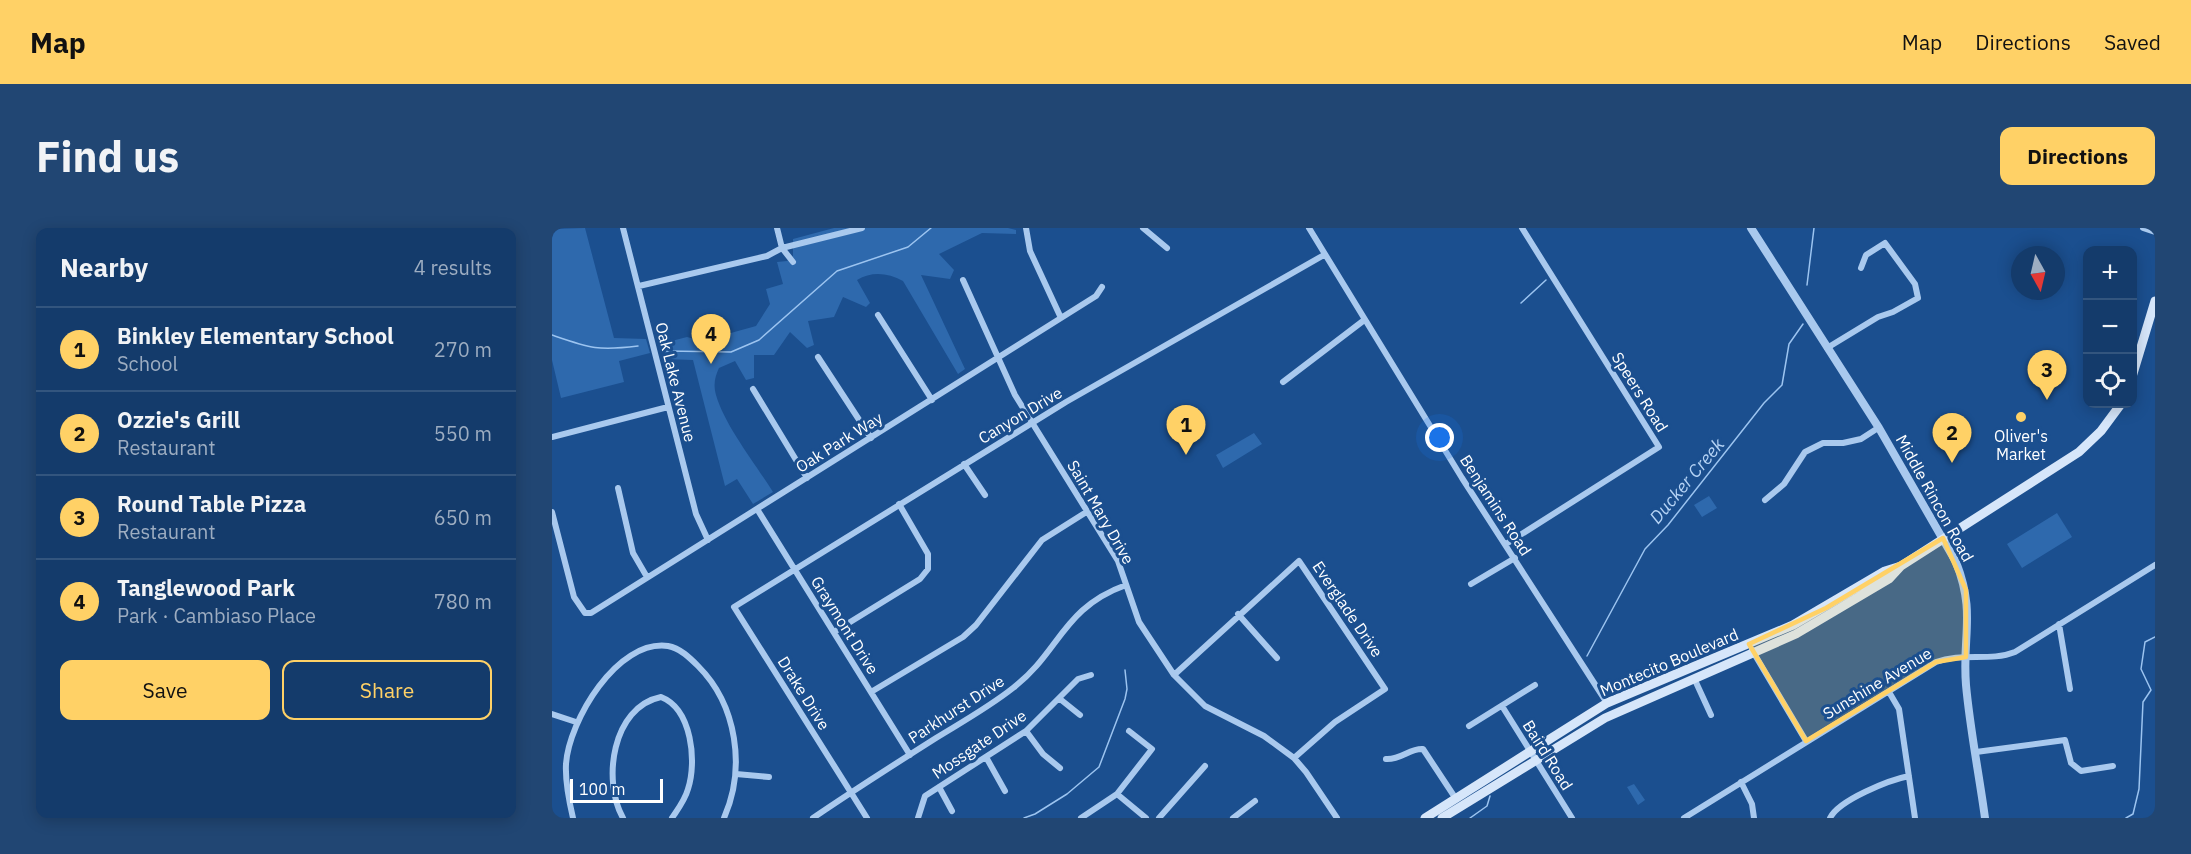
<!DOCTYPE html>
<html lang="en">
<head>
<meta charset="utf-8">
<style>
	:root { --surface:#143b6b; --page:#214673; --text:#f1f3f6; --muted:#9dadc1; --line:#33557e; --accent:#ffd166 }
	body { margin:0; font-family:"IBM Plex Sans",sans-serif; background:var(--page); color:var(--text) }
	.controls { position:absolute; right:18px; top:18px; display:grid; overflow:hidden; border-radius:12px; box-shadow:0 3px 15px #0003 }
	.controls button { width:54px; height:54px; display:grid; place-items:center; padding:0; border:0; border-bottom:2px solid var(--line); background:var(--surface); color:var(--text); font:30px sans-serif }
	.compass { position:absolute; left:1459px; top:18px; width:54px; height:54px; border-radius:50%; background:var(--surface); box-shadow:0 3px 15px #0003; rotate:172deg }
	.scale { position:absolute; left:18px; bottom:15px; width:93px; box-sizing:border-box; padding-left:6px; border:3px solid #fff; border-top:0; font-size:16px; line-height:21px; white-space:nowrap; color:#fff; -webkit-text-stroke:4px #1b4f8f; paint-order:stroke }
	.you { position:absolute; left:888px; top:210px; width:21px; height:21px; margin:-15px; border:4px solid #fff; border-radius:50%; background:#1a73e8; box-shadow:0 0 0 9px #1a73e833 }
	.badge { display:grid; place-items:center; width:39px; height:39px; border-radius:50%; background:var(--accent); color:#111; font-size:20px; font-weight:700 }
	.pin { position:absolute; translate:-50% -50px; filter:drop-shadow(0 2px 3px #0008) }
	.pin::after { content:''; position:absolute; top:32px; width:21px; height:18px; background:inherit; clip-path:polygon(0 0,100% 0,50% 100%) }
	.list { margin:0; padding:0; list-style:none }
	h2 { display:flex; justify-content:space-between; align-items:center; height:78px; margin:0; padding:0 24px; font-size:26px }
	h2 small { font-size:20px; font-weight:400; color:var(--muted) }
	.list li { display:grid; grid-template-columns:39px 1fr auto; gap:18px; align-items:center; box-sizing:border-box; height:84px; padding:0 24px; border-top:2px solid var(--line) }
	.list b { display:block; font-size:22px; white-space:nowrap }
	.list p { margin:0; font-size:20px; white-space:nowrap; color:var(--muted) }
	.list em { font-size:20px; font-style:normal; color:var(--muted) }
	.actions { display:flex; gap:12px; padding:18px 24px }
	.actions a { flex:1; padding:14px 0; border:2px solid var(--accent); border-radius:12px; text-align:center; font-size:21px; color:var(--accent) }
	.actions .main { background:var(--accent); color:#111 }
	.icon { flex:none; width:33px; height:33px; fill:none; stroke:currentColor; stroke-width:2; stroke-linecap:round; stroke-linejoin:round }
	.map { position:relative; flex:none; width:1603px; height:590px; overflow:hidden; border-radius:12px }
	header { display:flex; align-items:center; gap:36px; box-sizing:border-box; height:84px; padding:0 30px; background:var(--accent); color:#111 }
	header strong { font-size:28px }
	nav { display:flex; gap:33px; margin-inline-start:auto; font-size:21px }
	.intro { display:flex; align-items:center; justify-content:space-between; box-sizing:border-box; height:144px; padding:0 36px }
	h1 { margin:0; font-size:42px }
	.button { padding:15px 27px; border-radius:12px; background:var(--accent); color:#111; font-size:21px; font-weight:700 }
	main { display:flex; gap:36px; padding:0 36px }
	aside { flex:1; background:var(--surface); border-radius:12px; box-shadow:0 3px 15px #0003 }
	.map>svg:first-child { display:block }
	.green { fill:#2e69ad }
	.lines { fill:none; stroke-linecap:round; stroke-linejoin:round }
	.stream { stroke:#9cc4f0; stroke-width:1.5 }
	.minor { stroke:#a9c9ee; stroke-width:6 }
	.tertiary { stroke:#a9c9ee; stroke-width:8 }
	.secondary { stroke:#d6e6fa; stroke-width:9 }
	.marked { fill:#ffd166; fill-opacity:0.2; stroke:#ffd166; stroke-width:4.5; stroke-linejoin:round }
	.poi-dot { fill:#ffd166; stroke:#1b4f8f; stroke-width:2 }
	.labels { text-anchor:middle; stroke-width:6; stroke-linejoin:round; paint-order:stroke }
	.street-label { font-size:16px; fill:#fff; stroke:#1b4f8f }
	.poi-label { font-size:16px; fill:#fff; stroke:#1b4f8f }
	.water-label { font-size:18px; font-style:italic; fill:#b5d3f5; stroke:#1b4f8f }
</style>
</head>
<body>
<header>
<strong>Map</strong>
<nav><a>Map</a><a>Directions</a><a>Saved</a></nav>
</header>
<div class="intro"><h1>Find us</h1><a class="button">Directions</a></div>
<main>
<aside>
<h2>Nearby<small>4 results</small></h2>
<ul class="list">
<li><span class="badge">1</span><div><b>Binkley Elementary School</b><p>School</p></div><em>270 m</em></li>
<li><span class="badge">2</span><div><b>Ozzie's Grill</b><p>Restaurant</p></div><em>550 m</em></li>
<li><span class="badge">3</span><div><b>Round Table Pizza</b><p>Restaurant</p></div><em>650 m</em></li>
<li><span class="badge">4</span><div><b>Tanglewood Park</b><p>Park · Cambiaso Place</p></div><em>780 m</em></li>
</ul>
<div class="actions"><a class="main">Save</a><a>Share</a></div>
</aside>
<div class="map">
<svg width="1603" height="590" viewBox="0 0 1603 590">
	<rect width="100%" height="100%" fill="#1b4f8f"/>
	<path class="green" d="M 33,0 L 62,110 L 94,111 L 98,125 L 67,133 L 72,154 L 9,170 L 0,132 L 0,1 Z
		M 282,0 L 456,0 L 464,2 L 464,6 L 430,5 L 387,26 L 402,42 L 398,51 L 369,47 L 413,141 L 406,146 L 351,53 C 336,45 320,43 305,52 L 318,75 L 314,79 L 291,69 L 282,89 L 256,93 L 262,117 L 255,120 L 238,104 L 222,127 L 202,127 L 202,150 L 194,152 L 183,133 L 167,140 C 163,149 161,156 164,167 C 173,198 203,235 221,264 L 201,276 L 185,251 L 173,258 L 141,132 L 112,131 L 108,116 L 135,109 L 150,113 L 204,98 L 218,76 L 214,61 L 231,56 L 225,34 L 235,33 L 241,28 L 241,11 Z
		M 702,205 L 710,216 L 671,240 L 664,227 Z
		M 1157,268 L 1165,280 L 1150,289 L 1142,277 Z
		M 1505,285 L 1520,309 L 1470,340 L 1455,316 Z
		M 1082,556 L 1093,572 L 1086,577 L 1075,559 Z"/>
	<g class="lines">
		<path class="stream" d="M 1255,57 L 1262,0
			M 969,75 L 994,52
			M 0,107 C 38,120 45,123 86,118
			M 114,123 L 179,124 L 207,112 L 285,43 L 356,19 L 379,0
			M 1035,428 L 1093,321 L 1116,297 L 1212,175 L 1230,157 L 1237,116 L 1251,96
			M 472,590 L 483,586 L 515,566 L 547,539 L 573,471 L 575,461 L 573,442
			M 918,590 L 935,578 L 938,568
			M 1574,590 L 1581,586 L 1587,561 L 1591,474 L 1599,462 L 1589,441 L 1593,414 L 1603,409"/>
		<path class="minor" d="M 71,0 L 144,286 L 156,312
			M 225,0 L 230,20 L 241,34
			M 474,0 L 478,23 L 509,90
			M 591,0 L 615,20
			M 757,0 L 910,250 L 1055,475
			M 1591,0 L 1603,4
			M 411,52 L 463,167 L 566,333 L 587,394 L 622,447 L 653,478 L 712,508 L 742,530 L 754,544 L 785,590
			M 87,58 L 215,28 L 230,20 L 310,0
			M 326,87 L 380,172
			M 1275,120 L 1326,89 L 1341,84 L 1366,70 L 1363,56 L 1333,15 L 1314,27 L 1309,40
			M 266,129 L 319,210
			M 731,154 L 811,93
			M 201,161 L 255,250
			M 0,209 L 116,179
			M 412,236 L 433,267
			M 66,260 L 81,325 L 95,349
			M 1213,272 L 1232,256 L 1253,224 L 1271,215 L 1291,215 L 1309,211 L 1326,200
			M 205,281 L 358,527
			M 0,284 L 22,369 L 33,385 L 39,385 L 544,68 L 550,59
			M 954,316 L 1107,219 L 970,0
			M 919,356 L 963,330
			M 686,386 L 725,430
			M 1507,396 L 1518,461
			M 282,404 L 368,351 L 376,341 L 376,326 L 347,276
			M 1200,422 L 1254,513
			M 622,447 L 747,333 L 833,461 L 783,494 L 742,530
			M 1142,450 L 1159,487
			M 319,464 L 411,409 L 424,397 L 490,312 L 536,283
			M 1337,464 L 1347,481 L 1363,590
			M 508,471 L 528,487
			M 950,478 L 1020,590
			M 0,486 L 24,494
			M 917,498 L 983,457
			M 474,503 L 491,526 L 508,540
			M 1424,524 L 1513,512 L 1519,535 L 1529,543 L 1561,538
			M 434,529 L 453,563
			M 834,531 C 849,532 858,520 871,521 L 904,571
			M 184,546 L 217,549
			M 1189,554 L 1200,576 L 1202,590
			M 387,559 L 400,583
			M 565,566 L 594,590
			M 21,590 C 17,573 13,554 14,536 C 17,493 65,411 116,418 C 128,420 138,430 146,438 C 185,477 194,540 172,590
			M 71,590 C 50,553 60,479 109,469 C 140,481 145,534 136,561 C 133,572 126,581 120,590
			M 261,590 C 302,562 343,536 384,510 C 410,494 437,479 461,460 C 508,424 510,380 574,357
			M 315,590 L 182,379 L 514,174 L 772,27
			M 366,590 L 373,568 L 474,503 L 526,451 L 539,447
			M 529,590 L 565,566 L 600,521 L 577,503
			M 607,590 L 653,538
			M 681,590 L 703,573
			M 1132,590 L 1384,434 C 1410,424 1438,434 1463,424 L 1603,337
			M 1278,590 C 1287,572 1337,552 1357,548"/>
		<path class="tertiary" d="M 1199,0 L 1327,200 L 1404,334 C 1424,385 1410,408 1414,457 C 1418,501 1427,546 1433,590"/>
		<path class="secondary" d="M 1580,149 L 1603,73
			M 873,590 L 1055,475 L 1241,397 L 1333,343 L 1349,338 L 1527,224 L 1549,203 L 1569,176
			M 890,590 L 1053,490 L 1244,406 L 1337,351 L 1349,338"/>
	</g>
	<path class="marked" d="M 1391,310 L 1414,362 L 1414,429 L 1384,434 L 1254,513 L 1197,416 L 1274,380 Z"/>
	<circle class="poi-dot" cx="1469" cy="189" r="6"/>
	<g class="labels">
		<g class="street-label">
			<text transform="translate(124 154) rotate(76)" y="6">Oak Lake Avenue</text>
			<text transform="translate(1088 164) rotate(58)" y="6">Speers Road</text>
			<text transform="translate(468 187) rotate(-31)" y="6">Canyon Drive</text>
			<text transform="translate(287 214) rotate(-32)" y="6">Oak Park Way</text>
			<text transform="translate(1383 270) rotate(61)" y="6">Middle Rincon Road</text>
			<text transform="translate(944 277) rotate(57)" y="6">Benjamins Road</text>
			<text transform="translate(549 284) rotate(60)" y="6">Saint Mary Drive</text>
			<text transform="translate(796 381) rotate(56)" y="6">Everglade Drive</text>
			<text transform="translate(293 397) rotate(58)" y="6">Graymont Drive</text>
			<text transform="translate(1117 434) rotate(-23)" y="6">Montecito Boulevard</text>
			<text transform="translate(1325 455) rotate(-31)" y="6">Sunshine Avenue</text>
			<text transform="translate(252 465) rotate(58)" y="6">Drake Drive</text>
			<text transform="translate(404 481) rotate(-33)" y="6">Parkhurst Drive</text>
			<text transform="translate(427 516) rotate(-34)" y="6">Mossgate Drive</text>
			<text transform="translate(996 527) rotate(58)" y="6">Baird Road</text>
		</g>
		<g class="poi-label">
			<text x="1469" y="214">Oliver's<tspan x="1469" dy="18">Market</tspan></text>
		</g>
		<g class="water-label">
			<text transform="translate(1135 253) rotate(-50)" y="6">Ducker Creek</text>
		</g>
	</g>
</svg>
<div class="controls">
<button>+</button>
<button>−</button>
<button><svg class="icon" aria-label="locate" viewBox="0 0 24 24"><circle cx="12" cy="12" r="6"/><path d="M12 2v4M12 18v4M2 12h4M18 12h4"/></svg></button>
</div>
<svg class="compass" viewBox="-18 -18 36 36"><path d="M0-13l5 13h-10z" fill="#e53935"/><path d="M0 13l5-13h-10z" fill="#9dadc1"/></svg>
<div class="scale">100 m</div>
<div class="you"></div>
<div class="pin badge" style="left:634px;top:227px">1</div>
<div class="pin badge" style="left:1400px;top:235px">2</div>
<div class="pin badge" style="left:1495px;top:172px">3</div>
<div class="pin badge" style="left:159px;top:136px">4</div>
</div>
</main>
</body>
</html>
